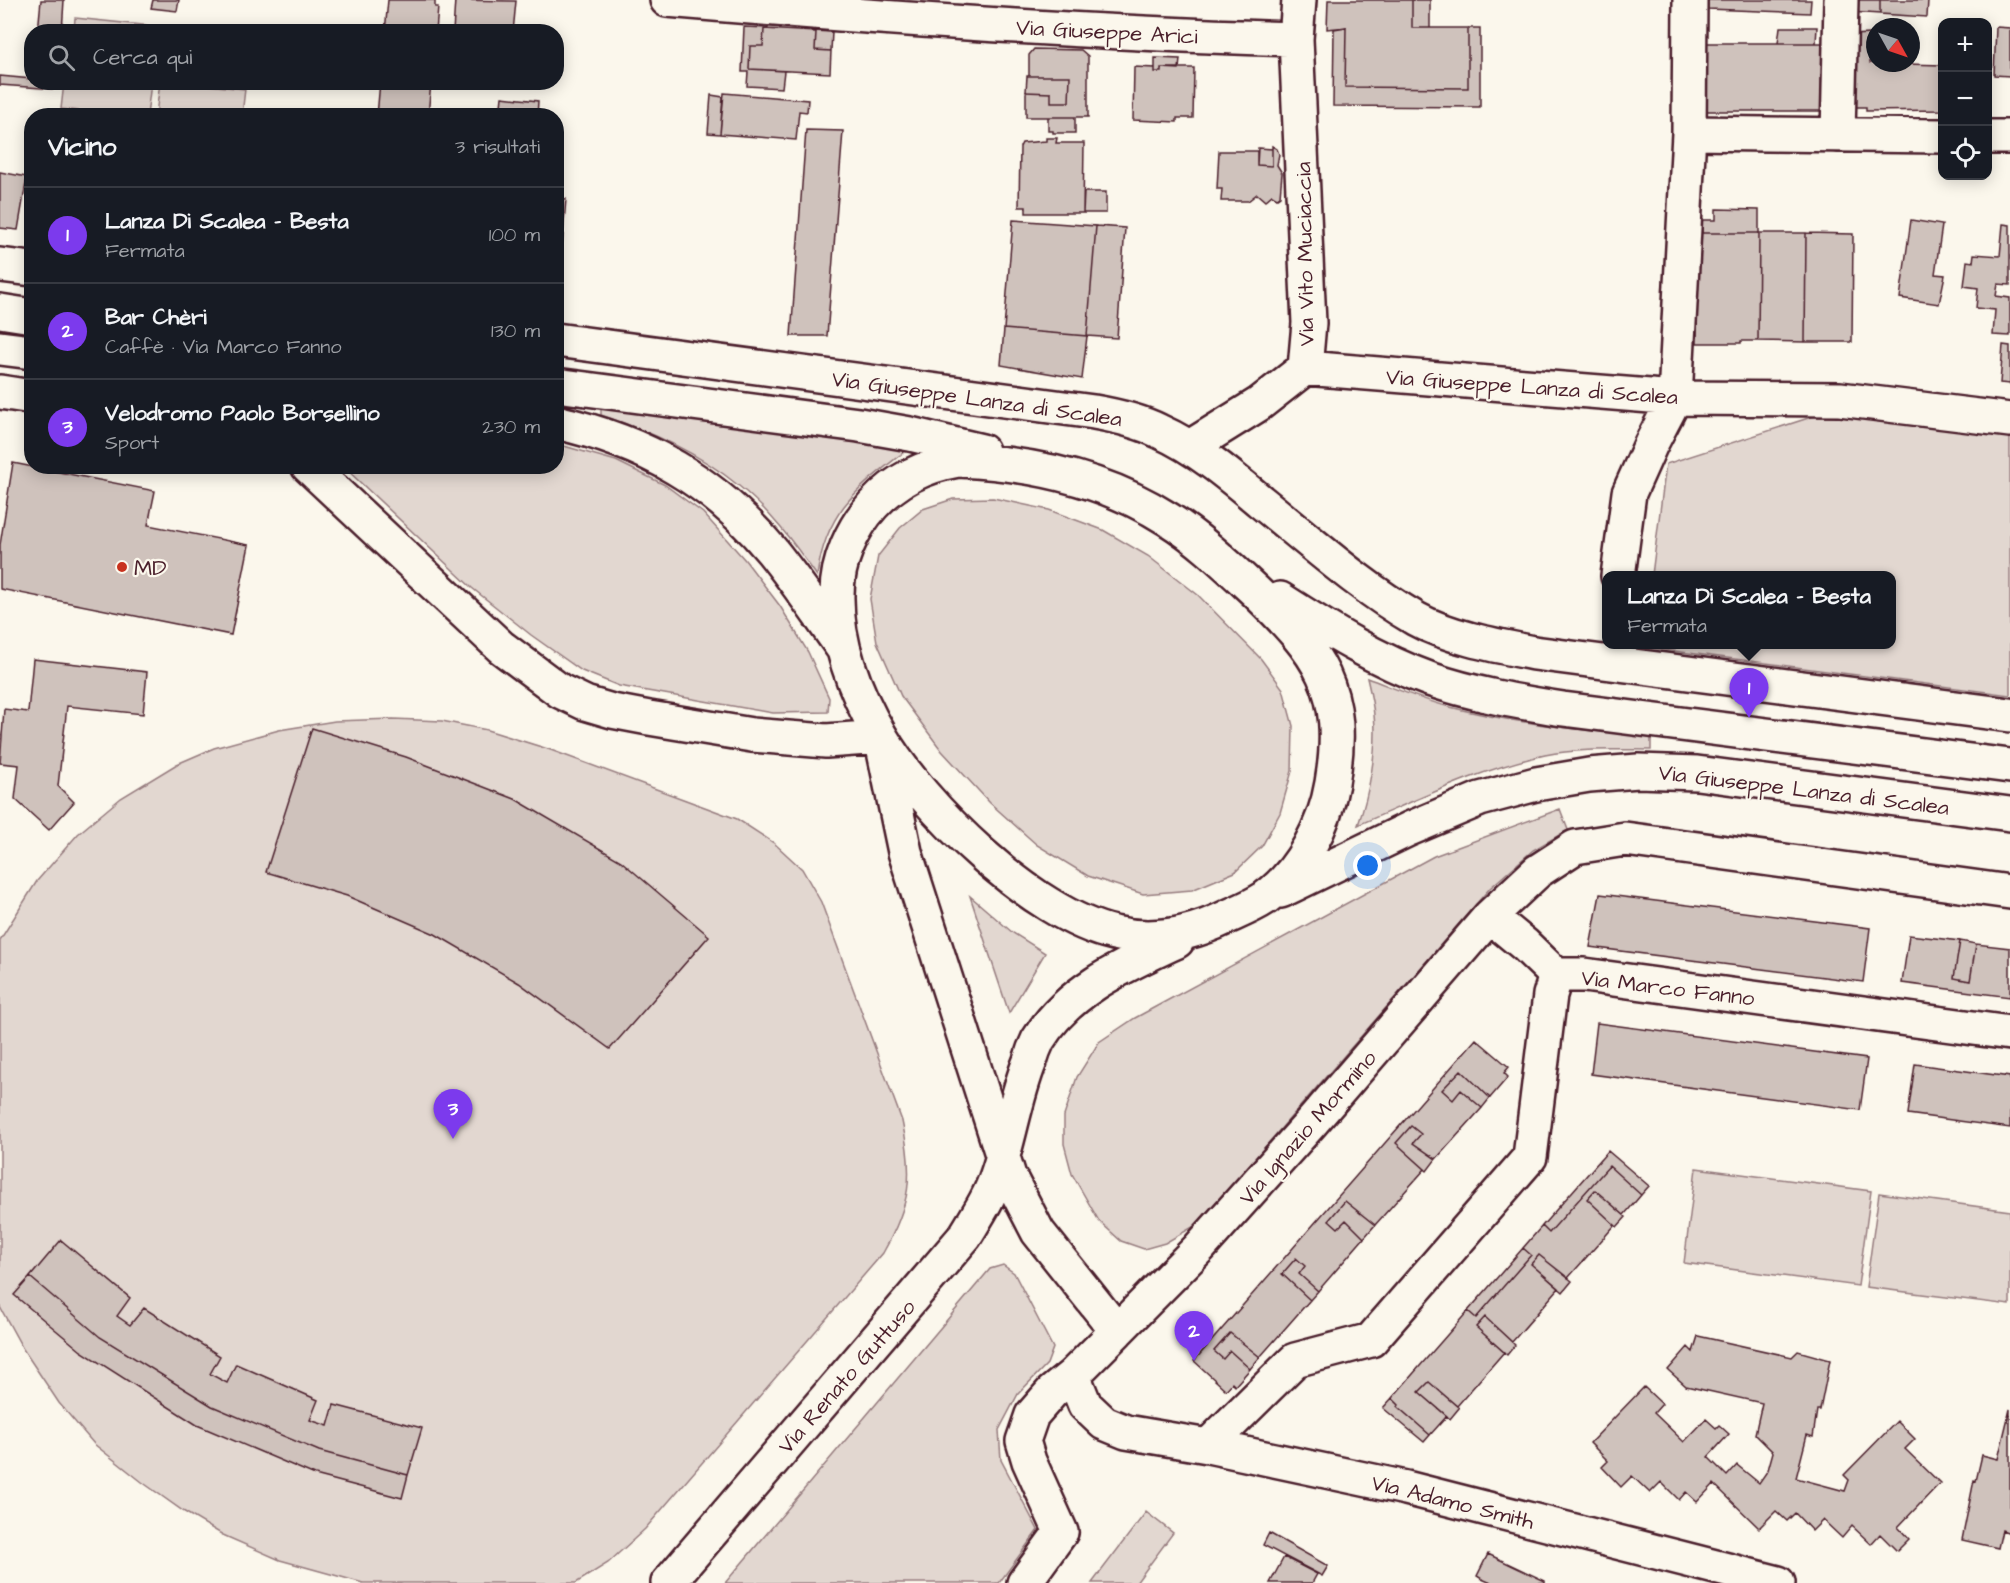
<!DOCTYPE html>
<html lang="it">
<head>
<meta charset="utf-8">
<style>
	:root { --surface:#171b24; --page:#20242c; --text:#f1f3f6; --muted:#9ea1a6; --line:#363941; --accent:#7c3aed }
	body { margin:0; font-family:"Architects Daughter",sans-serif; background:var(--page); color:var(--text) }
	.controls { position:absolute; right:18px; top:18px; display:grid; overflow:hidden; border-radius:12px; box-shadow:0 3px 15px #0003 }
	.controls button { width:54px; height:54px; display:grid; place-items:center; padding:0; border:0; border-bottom:2px solid var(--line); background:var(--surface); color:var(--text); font:30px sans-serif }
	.compass { position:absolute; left:1866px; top:18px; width:54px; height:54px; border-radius:50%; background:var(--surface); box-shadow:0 3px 15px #0003; rotate:130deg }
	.you { position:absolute; left:1368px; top:866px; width:21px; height:21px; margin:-15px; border:4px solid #fff; border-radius:50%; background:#1a73e8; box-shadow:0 0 0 9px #1a73e833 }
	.badge { display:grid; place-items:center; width:39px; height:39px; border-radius:50%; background:var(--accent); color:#fff; font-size:20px; font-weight:700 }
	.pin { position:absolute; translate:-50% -50px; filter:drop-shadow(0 2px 3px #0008) }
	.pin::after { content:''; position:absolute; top:32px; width:21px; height:18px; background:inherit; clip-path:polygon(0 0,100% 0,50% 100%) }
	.popup { position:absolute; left:1602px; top:571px; width:294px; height:78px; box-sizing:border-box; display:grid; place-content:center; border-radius:12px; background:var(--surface); filter:drop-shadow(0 2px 4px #0005); font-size:20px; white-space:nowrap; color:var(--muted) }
	.popup b { font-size:22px; color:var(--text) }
	.popup::after { content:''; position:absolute; left:50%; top:100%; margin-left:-12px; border:12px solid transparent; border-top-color:var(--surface) }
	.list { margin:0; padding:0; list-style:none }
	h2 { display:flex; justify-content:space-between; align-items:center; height:78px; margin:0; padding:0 24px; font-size:26px }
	h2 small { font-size:20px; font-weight:400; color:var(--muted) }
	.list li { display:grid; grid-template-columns:39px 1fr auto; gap:18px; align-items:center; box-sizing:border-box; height:96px; padding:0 24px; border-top:2px solid var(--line) }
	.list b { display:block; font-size:22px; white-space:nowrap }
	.list p { margin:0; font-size:20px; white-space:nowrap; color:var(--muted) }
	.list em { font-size:20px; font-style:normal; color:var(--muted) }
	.icon { flex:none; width:33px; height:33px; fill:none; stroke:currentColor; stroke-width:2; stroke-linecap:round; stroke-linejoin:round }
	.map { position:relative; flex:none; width:2010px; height:1583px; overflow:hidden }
	.search { position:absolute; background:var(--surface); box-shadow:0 3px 15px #0003; left:24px; top:24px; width:540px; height:66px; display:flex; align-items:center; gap:15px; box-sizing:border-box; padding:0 21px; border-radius:24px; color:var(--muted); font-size:22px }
	.panel { position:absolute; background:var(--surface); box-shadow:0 3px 15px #0003; left:24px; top:108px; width:540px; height:366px; border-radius:24px }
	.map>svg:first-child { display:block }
	.green { fill:#e2d7d0; stroke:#967b7e; stroke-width:1.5 }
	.building { fill:#cfc2bc; stroke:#4a1f2b; stroke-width:1.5 }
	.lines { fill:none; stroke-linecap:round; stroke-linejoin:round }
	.minor-casing { stroke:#4a1f2b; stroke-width:38 }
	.minor { stroke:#fbf7ec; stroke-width:33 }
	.poi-dot { fill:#c8321e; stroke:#fbf7ec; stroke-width:2 }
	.labels { text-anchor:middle; stroke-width:4.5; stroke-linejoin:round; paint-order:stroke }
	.street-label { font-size:22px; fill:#4a1f2b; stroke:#fbf7ec }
	.poi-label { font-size:22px; fill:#4a1f2b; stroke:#fbf7ec; text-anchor:start }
</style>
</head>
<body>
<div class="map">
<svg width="2010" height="1583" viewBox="0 0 2010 1583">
	<rect width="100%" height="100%" fill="#fbf7ec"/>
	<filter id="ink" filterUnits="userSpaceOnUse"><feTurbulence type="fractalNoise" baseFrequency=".0167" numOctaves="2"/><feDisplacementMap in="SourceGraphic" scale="12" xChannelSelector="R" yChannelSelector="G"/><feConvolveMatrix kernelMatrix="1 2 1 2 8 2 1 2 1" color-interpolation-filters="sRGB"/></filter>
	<g filter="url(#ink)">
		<path class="green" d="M 75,18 L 161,27 L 160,31 L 74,31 Z
			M 160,82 L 188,83 L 245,89 L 242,115 L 156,115 Z
			M 64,83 L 151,83 L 147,115 L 119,115 L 61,109 Z
			M 601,405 L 900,449 L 904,452 C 856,490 826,511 817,576 C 794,543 770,511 739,486 C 698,452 651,432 601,415 Z
			M 1827,412 L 2010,435 L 2010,695 L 1643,647 L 1643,644 L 1892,644 L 1892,576 L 1652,575 L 1666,464 Z
			M 557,444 L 616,461 L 665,485 L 703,513 L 745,560 L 780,606 L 808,652 L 829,698 L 828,712 L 773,713 L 619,686 L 582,671 L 531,635 L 472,588 L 344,467 L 556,466 Z
			M 993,498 L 1049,510 L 1103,530 L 1148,556 L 1198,595 L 1261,659 L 1283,689 L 1293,726 L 1292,771 L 1280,813 L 1262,846 L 1235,872 L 1192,890 L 1143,894 L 1088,876 L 1037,845 L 990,803 L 942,751 L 901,696 L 877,642 L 870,599 L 878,556 L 900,528 L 923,509 L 953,499 Z
			M 1367,678 C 1394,688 1422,700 1450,707 C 1516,724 1584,730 1651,737 L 1651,750 C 1616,750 1579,748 1545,755 C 1480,769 1419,799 1358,825 C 1369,794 1378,748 1374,715 C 1373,703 1370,691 1367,678 Z
			M 393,719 L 442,721 L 487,730 L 548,749 L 737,819 L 774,843 L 802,869 L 821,902 L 902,1121 C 914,1176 911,1203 883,1253 L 645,1529 L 608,1563 L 576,1583 L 363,1583 L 280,1560 L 223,1535 L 183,1511 L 142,1482 L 94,1444 L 59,1403 L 23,1349 L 0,1307 L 0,940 L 37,881 L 78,834 L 121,798 L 177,764 L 214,748 L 279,730 L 335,721 Z
			M 1560,809 L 1568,830 L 1533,850 L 1490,888 L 1198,1224 L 1165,1243 L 1144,1249 L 1121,1241 L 1099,1221 L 1072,1174 L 1064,1144 L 1064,1116 L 1077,1077 L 1099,1042 L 1135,1018 L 1434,856 Z
			M 970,896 L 1013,933 L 1045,953 L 1009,1013 Z
			M 1696,1168 L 1871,1191 L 1858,1286 L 1684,1263 Z
			M 1879,1193 L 2010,1211 L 2010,1305 L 1866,1287 Z
			M 1003,1265 L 1014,1273 L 1053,1348 L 1047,1364 L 1018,1394 L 999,1430 L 1001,1460 L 1038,1530 L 999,1583 L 725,1583 L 990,1269 Z
			M 1146,1512 L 1173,1533 L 1136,1583 L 1092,1583 Z"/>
		<path class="building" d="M 41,0 L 64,0 L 62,32 L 38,32 Z
			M 153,0 L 179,0 L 177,11 L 151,8 Z
			M 388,0 L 435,0 L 435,7 L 438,7 L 436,32 L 385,32 Z
			M 455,0 L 516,1 L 513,32 L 453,32 Z
			M 1328,0 L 1412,0 L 1412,28 L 1468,28 L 1468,88 L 1345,87 L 1346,27 L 1327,29 Z
			M 1412,0 L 1430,0 L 1430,28 L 1412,28 Z
			M 1708,0 L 1811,0 L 1810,13 L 1708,9 Z
			M 1851,0 L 1880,0 L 1880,14 L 1850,12 Z
			M 1880,0 L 1928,0 L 1927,17 L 1880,14 Z
			M 769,25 L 786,25 L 786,28 L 794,29 L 794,26 L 814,28 L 814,31 L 832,32 L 831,51 L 815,50 L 816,32 L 764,29 L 763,46 L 750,46 L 749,69 L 784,71 L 782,88 L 747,86 L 748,72 L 742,72 L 744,27 L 768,28 Z
			M 1346,27 L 1345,87 L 1468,88 L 1468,28 L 1480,28 L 1480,107 L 1333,106 L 1334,29 Z
			M 1780,27 L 1817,27 L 1816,43 L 1778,43 Z
			M 1996,27 L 2010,28 L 2010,76 L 1994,75 Z
			M 764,29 L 816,32 L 815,50 L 831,51 L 830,73 L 749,69 L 750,46 L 763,46 Z
			M 1870,34 L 1870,63 L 1942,65 L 1942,110 L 1866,111 L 1866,107 L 1852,107 L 1851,35 Z
			M 1693,43 L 1822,43 L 1821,111 L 1694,111 Z
			M 1034,49 L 1081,50 L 1088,56 L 1088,117 L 1026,117 L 1026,92 L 1051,93 L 1051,102 L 1069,102 L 1070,76 L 1029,76 L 1029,55 Z
			M 1155,58 L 1180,59 L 1179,69 L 1161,68 L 1161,72 L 1155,72 Z
			M 1134,67 L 1155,68 L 1155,72 L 1161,72 L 1161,68 L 1194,68 L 1193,118 L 1177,118 L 1177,122 L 1133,120 Z
			M 0,76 L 32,79 L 32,82 L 56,82 L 55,89 L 0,85 Z
			M 1027,76 L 1070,76 L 1069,102 L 1051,102 L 1051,93 L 1026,92 Z
			M 380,82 L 431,82 L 428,116 L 377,116 Z
			M 724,93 L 808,100 L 807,112 L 799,111 L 796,140 L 720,134 Z
			M 711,95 L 723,97 L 720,134 L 708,133 Z
			M 502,97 L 538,101 L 537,116 L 500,116 Z
			M 1048,117 L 1075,117 L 1075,133 L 1053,133 L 1053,131 L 1048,131 Z
			M 806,130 L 843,131 L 827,336 L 791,336 Z
			M 1046,138 L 1057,138 L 1056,143 L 1084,143 L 1083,213 L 1026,213 L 1026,207 L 1019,207 L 1020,147 L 1022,143 L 1046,141 Z
			M 1272,146 L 1277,149 L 1279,154 L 1277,165 L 1282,173 L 1280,196 L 1277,198 L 1272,195 L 1265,201 L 1257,194 L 1248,201 L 1221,201 L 1222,189 L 1217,189 L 1219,151 L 1257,151 L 1257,165 L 1272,166 Z
			M 1258,148 L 1272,149 L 1272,166 L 1257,165 Z
			M 0,172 L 27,177 L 18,230 L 0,228 Z
			M 1084,192 L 1106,192 L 1106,213 L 1083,213 Z
			M 556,198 L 566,199 L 559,282 L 556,282 Z
			M 1716,209 L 1759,210 L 1759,233 L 1702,233 L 1702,220 L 1716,220 Z
			M 1013,220 L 1096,226 L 1087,336 L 1004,329 Z
			M 1911,220 L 1942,225 L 1935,274 L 1945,275 L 1939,304 L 1900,298 Z
			M 2003,224 L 2010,225 L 2010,285 L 1998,284 L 1996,296 L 2010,298 L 2010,336 L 1993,335 L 1995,310 L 1976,308 L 1978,288 L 1964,286 L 1967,261 L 1973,262 L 1974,254 L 2000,256 Z
			M 1096,226 L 1125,228 L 1117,338 L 1087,336 Z
			M 1698,233 L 1759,233 L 1758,341 L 1741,341 L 1741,343 L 1697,343 Z
			M 1759,233 L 1806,233 L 1805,342 L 1758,341 Z
			M 1806,233 L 1853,234 L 1852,342 L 1805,342 Z
			M 1004,329 L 1087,336 L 1082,379 L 1001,365 Z
			M 2003,345 L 2010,346 L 2010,384 L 2000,383 Z
			M 13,463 L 155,491 L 148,525 L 249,545 L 231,635 L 0,589 L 0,545 Z
			M 33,659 L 147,672 L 143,714 L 67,706 L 58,786 L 74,802 L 49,830 L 15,799 L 19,765 L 0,763 L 4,709 L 28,712 Z
			M 312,728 L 406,757 L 515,799 L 621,861 L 709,936 L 610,1049 L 519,983 L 435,934 L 347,896 L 266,872 Z
			M 1600,894 L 1870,928 L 1863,982 L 1590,947 Z
			M 1909,935 L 1960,941 L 1954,978 L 1970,981 L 1976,944 L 2010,948 L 2010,997 L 1902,983 Z
			M 1960,941 L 1976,944 L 1970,981 L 1954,978 Z
			M 1597,1023 L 1867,1059 L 1860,1110 L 1591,1074 Z
			M 1476,1039 L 1509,1067 L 1504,1073 L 1508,1077 L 1490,1098 L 1461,1070 L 1442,1090 L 1453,1100 L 1461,1090 L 1482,1108 L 1436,1159 L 1413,1143 L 1421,1134 L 1411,1126 L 1396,1143 L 1425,1169 L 1375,1225 L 1345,1201 L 1329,1220 L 1338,1228 L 1346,1220 L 1364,1238 L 1318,1291 L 1299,1274 L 1305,1266 L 1296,1258 L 1282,1274 L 1310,1300 L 1260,1357 L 1230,1333 L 1214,1351 L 1223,1359 L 1230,1351 L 1250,1369 L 1235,1386 L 1232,1383 L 1226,1390 L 1194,1361 Z
			M 1915,1064 L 2010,1077 L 2010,1128 L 1908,1114 Z
			M 1461,1070 L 1490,1098 L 1482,1108 L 1461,1090 L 1453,1100 L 1442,1090 Z
			M 1411,1126 L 1421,1134 L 1413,1143 L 1436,1159 L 1427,1171 L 1396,1143 Z
			M 1608,1151 L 1649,1186 L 1641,1195 L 1609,1166 L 1549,1233 L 1542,1226 Z
			M 1609,1166 L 1641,1195 L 1624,1215 L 1595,1190 L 1587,1199 L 1615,1225 L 1568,1278 L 1539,1255 L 1531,1264 L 1559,1288 L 1512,1342 L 1485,1317 L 1476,1327 L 1504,1352 L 1457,1406 L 1429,1382 L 1419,1392 L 1447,1416 L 1430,1435 L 1398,1407 L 1399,1405 L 1392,1398 L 1468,1311 L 1476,1318 L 1531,1255 L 1523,1248 L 1542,1226 L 1549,1233 Z
			M 1595,1190 L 1626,1217 L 1617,1227 L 1587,1199 Z
			M 1345,1201 L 1375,1225 L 1364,1238 L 1346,1220 L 1338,1228 L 1329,1220 Z
			M 61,1240 L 130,1298 L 117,1316 L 130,1325 L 144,1308 L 220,1356 L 210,1374 L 227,1383 L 236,1364 L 318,1400 L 310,1420 L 328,1426 L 334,1405 L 422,1428 L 408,1475 L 319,1451 L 212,1406 L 100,1337 L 30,1277 Z
			M 1523,1248 L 1531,1255 L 1476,1318 L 1468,1311 Z
			M 1539,1255 L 1572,1281 L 1563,1292 L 1531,1264 Z
			M 1296,1258 L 1305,1266 L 1299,1274 L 1318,1291 L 1310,1300 L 1282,1274 Z
			M 30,1277 L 100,1337 L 212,1406 L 319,1451 L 408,1475 L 402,1498 L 315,1475 L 197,1425 L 81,1351 L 14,1295 Z
			M 1485,1317 L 1515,1345 L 1507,1355 L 1476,1327 Z
			M 1230,1333 L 1260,1357 L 1250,1369 L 1230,1351 L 1223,1359 L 1214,1351 Z
			M 1698,1336 L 1792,1357 L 1798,1351 L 1830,1360 L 1820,1410 L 1817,1410 L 1813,1437 L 1807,1435 L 1796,1478 L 1845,1491 L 1849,1480 L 1844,1475 L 1897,1421 L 1915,1439 L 1905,1449 L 1940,1483 L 1898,1527 L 1909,1539 L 1897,1551 L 1880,1534 L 1871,1544 L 1852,1526 L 1842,1538 L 1823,1520 L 1812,1531 L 1795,1513 L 1787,1521 L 1776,1511 L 1759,1528 L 1714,1484 L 1697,1502 L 1686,1492 L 1679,1500 L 1661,1482 L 1650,1493 L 1632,1476 L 1621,1487 L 1602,1467 L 1608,1461 L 1590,1443 L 1644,1387 L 1662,1404 L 1654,1413 L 1684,1442 L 1706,1419 L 1716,1428 L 1719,1425 L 1729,1434 L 1708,1457 L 1727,1476 L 1737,1465 L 1759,1483 L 1768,1470 L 1773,1452 L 1755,1434 L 1762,1403 L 1686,1386 L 1668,1370 L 1688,1347 L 1693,1352 Z
			M 1429,1382 L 1459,1408 L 1450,1419 L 1419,1392 Z
			M 1392,1398 L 1399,1405 L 1398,1407 L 1430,1435 L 1424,1442 L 1383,1408 Z
			M 2010,1409 L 2010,1533 L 2002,1530 L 1998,1548 L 1962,1540 L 1974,1480 L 1976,1481 L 1982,1455 L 1998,1459 Z
			M 1269,1533 L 1328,1566 L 1322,1576 L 1263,1545 Z
			M 1488,1554 L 1545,1581 L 1545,1583 L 1491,1583 L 1482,1579 L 1477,1576 Z
			M 1284,1557 L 1317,1574 L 1312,1583 L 1270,1583 Z"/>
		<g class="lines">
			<g class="minor-casing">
				<path id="minor" d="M 667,0 C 876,18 1086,33 1296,39
					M 1689,133 L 1942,136
					M 1838,135 L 1841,0
					M 1988,137 L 2010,137
					M 0,265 L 32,269
					M 0,311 L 32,316
					M 556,340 L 1094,412 C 1117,416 1139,421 1159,431 C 1197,448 1229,475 1260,501 C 1311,542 1359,586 1416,619 C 1448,637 1498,646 1534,653 L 2010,715
					M 0,348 L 32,352
					M 1305,368 L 1675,398 L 1840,399 L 2010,420
					M 556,385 L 859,425 L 910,434 L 982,451
					M 0,392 L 32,397
					M 556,422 C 645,442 714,481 772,551 C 797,582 819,615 842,647
					M 1190,447 L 1259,404 L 1305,368 L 1309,323 L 1296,39 L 1299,0
					M 958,460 C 1030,463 1106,479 1168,519 C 1200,539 1227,565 1255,591 C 1319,653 1348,689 1332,783 C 1325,825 1301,872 1265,898 C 1253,906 1238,912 1225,918 C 1190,935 1153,942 1114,933 C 1033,915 922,807 881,737 C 856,694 836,644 837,594 C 837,562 852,528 873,505 C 897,479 924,466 958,460 Z
					M 308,466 L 501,647 L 560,691 L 585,703 L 612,711 L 649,718 L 752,735 L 826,741 L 881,737 L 905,852 L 1009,1176 L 1038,1232 L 1117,1331 L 1073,1375 L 1085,1405 L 1104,1423 L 1126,1432 L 1208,1446 L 1406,1488 L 1778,1583
					M 1618,576 L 1629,493 L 1651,444 L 1675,398 L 1689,133 L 1690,0
					M 1280,599 C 1327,629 1376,660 1429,679 C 1473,694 1518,702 1563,709 L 2010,766
					M 1281,891 L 1409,829 L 1480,799 L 1536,784 L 1589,775 L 1638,771 L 1697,773 L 2010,814
					M 1490,916 L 1525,945 L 1556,975
					M 1117,1331 L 1199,1248 L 1312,1122 L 1490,916 L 1538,871 L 1575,847 L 1625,839 L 2010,892
					M 1208,1446 L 1295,1360 L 1371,1340 L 1530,1157 L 1550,995 L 1556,975 L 1584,975 L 2010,1033
					M 668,1583 L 965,1236 C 977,1216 990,1197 997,1175 C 1010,1138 1015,1098 1030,1061 C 1032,1054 1035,1046 1038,1040 C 1069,989 1126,965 1177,941
					M 1024,1583 L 1061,1532 L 1029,1461 L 1023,1441 L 1032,1415 L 1052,1392 L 1073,1375"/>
			</g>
			<use href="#minor" class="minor"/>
		</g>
	</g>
	<circle class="poi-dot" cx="122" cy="567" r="6"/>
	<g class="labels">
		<g class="street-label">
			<text transform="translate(1107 31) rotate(3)" y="8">Via Giuseppe Arici</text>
			<text transform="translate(1304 254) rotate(-91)" y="8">Via Vito Muciaccia</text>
			<text transform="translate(1532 386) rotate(4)" y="8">Via Giuseppe Lanza di Scalea</text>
			<text transform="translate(977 398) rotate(8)" y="8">Via Giuseppe Lanza di Scalea</text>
			<text transform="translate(1804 789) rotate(7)" y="8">Via Giuseppe Lanza di Scalea</text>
			<text transform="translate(1668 987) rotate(7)" y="8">Via Marco Fanno</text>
			<text transform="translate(1307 1127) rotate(-49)" y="8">Via Ignazio Mormino</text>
			<text transform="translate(846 1376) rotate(-49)" y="8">Via Renato Guttuso</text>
			<text transform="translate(1453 1501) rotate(14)" y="8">Via Adamo Smith</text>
		</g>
		<g class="poi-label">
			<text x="134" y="575">MD</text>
		</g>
	</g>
</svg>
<div class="controls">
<button>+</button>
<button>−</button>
<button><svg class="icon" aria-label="locate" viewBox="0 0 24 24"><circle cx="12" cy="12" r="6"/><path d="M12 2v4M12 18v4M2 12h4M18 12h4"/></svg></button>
</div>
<svg class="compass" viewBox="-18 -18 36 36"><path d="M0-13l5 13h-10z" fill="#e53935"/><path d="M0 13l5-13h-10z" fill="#9ea1a6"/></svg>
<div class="you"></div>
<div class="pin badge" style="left:1749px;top:718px">1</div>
<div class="popup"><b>Lanza Di Scalea - Besta</b>Fermata</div>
<div class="pin badge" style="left:1194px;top:1361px">2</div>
<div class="pin badge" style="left:453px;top:1139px">3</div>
<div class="search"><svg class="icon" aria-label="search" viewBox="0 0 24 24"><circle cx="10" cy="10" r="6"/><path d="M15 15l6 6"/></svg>Cerca qui</div>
<section class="panel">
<h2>Vicino<small>3 risultati</small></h2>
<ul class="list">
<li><span class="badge">1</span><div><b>Lanza Di Scalea - Besta</b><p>Fermata</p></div><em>100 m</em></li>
<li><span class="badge">2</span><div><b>Bar Chèri</b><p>Caffè · Via Marco Fanno</p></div><em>130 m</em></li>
<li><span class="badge">3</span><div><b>Velodromo Paolo Borsellino</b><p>Sport</p></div><em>230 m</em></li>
</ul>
</section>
</div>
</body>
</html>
